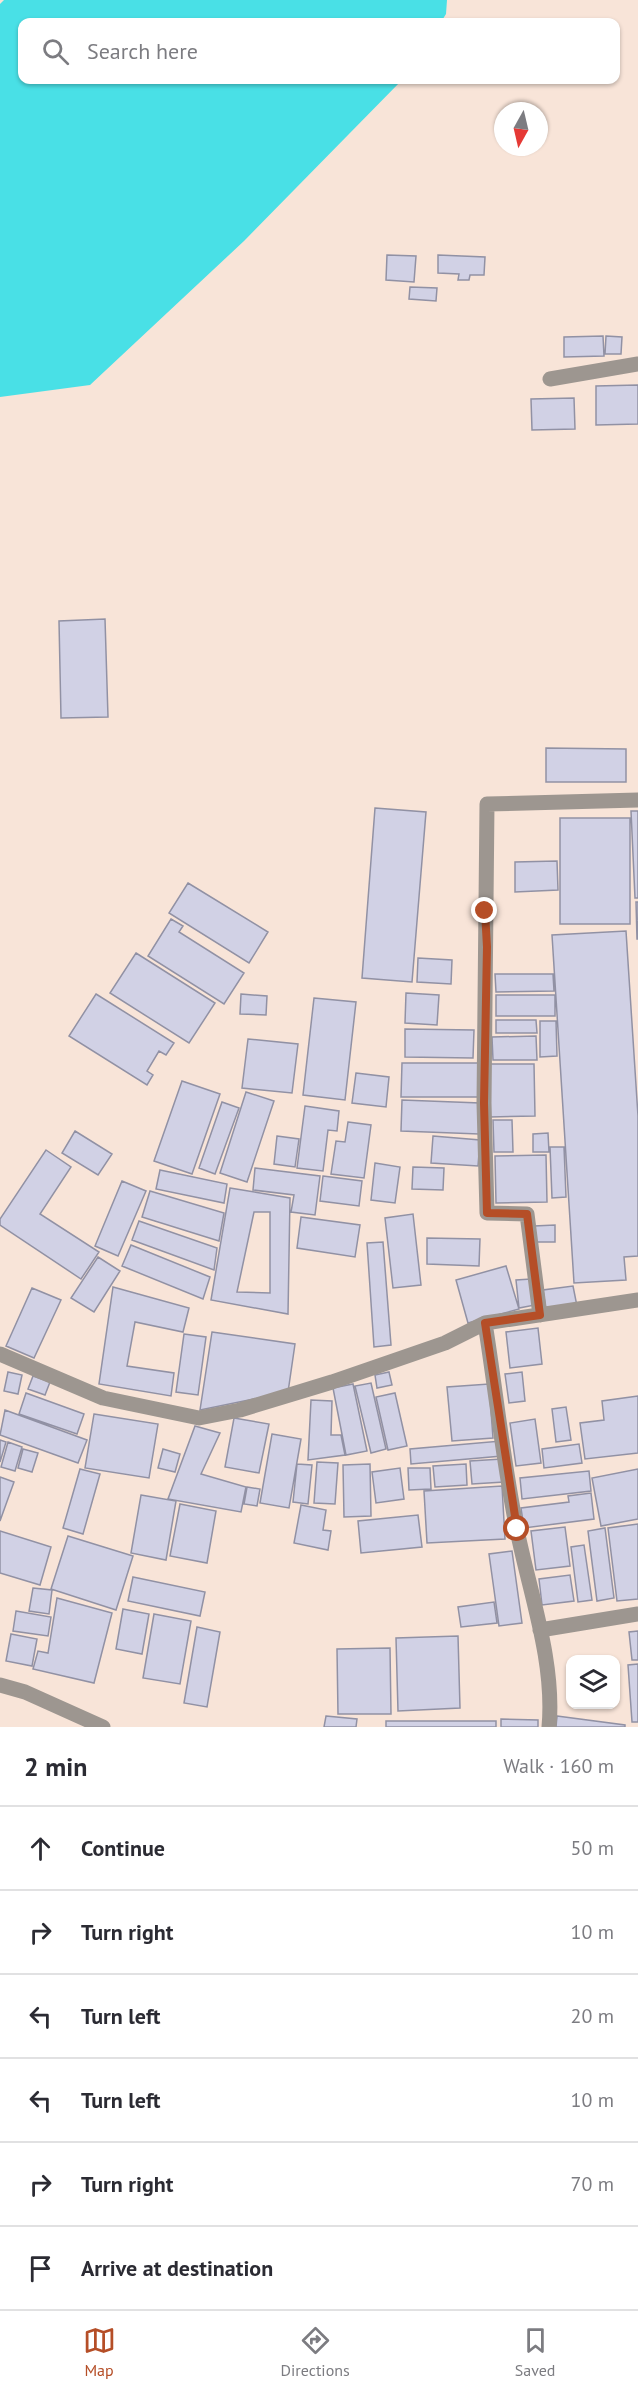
<!DOCTYPE html>
<html lang="en">
<head>
<meta charset="utf-8">
<style>
	:root { --surface:#fff; --page:#f7f7f7; --text:#2b2b33; --muted:#7c7c81; --line:#e1e1e2; --accent:#b54e27 }
	body { margin:0; font-family:"PT Sans",sans-serif; background:var(--page); color:var(--text) }
	.controls { position:absolute; right:18px; bottom:18px; display:grid; overflow:hidden; border-radius:12px; box-shadow:0 2px 4px #0004 }
	.controls button { width:54px; height:54px; display:grid; place-items:center; padding:0; border:0; border-bottom:2px solid var(--line); background:var(--surface); color:var(--text); font:30px sans-serif }
	.compass { position:absolute; left:494px; top:102px; width:54px; height:54px; border-radius:50%; background:var(--surface); box-shadow:0 2px 4px #0004; rotate:188deg }
	.stop { position:absolute; width:18px; height:18px; margin:-14px; border:4px solid #b54e27; border-radius:50%; background:#fff }
	.stop.end { background:#b54e27; border-color:#fff; box-shadow:0 2px 6px #0008 }
	.list { margin:0; padding:0; list-style:none }
	h2 { display:flex; justify-content:space-between; align-items:center; height:78px; margin:0; padding:0 24px; font-size:26px }
	h2 small { font-size:20px; font-weight:400; color:var(--muted) }
	.list li { display:grid; grid-template-columns:39px 1fr auto; gap:18px; align-items:center; box-sizing:border-box; height:84px; padding:0 24px; border-top:2px solid var(--line) }
	.list b { display:block; font-size:22px; white-space:nowrap }
	.list em { font-size:20px; font-style:normal; color:var(--muted) }
	.icon { flex:none; width:33px; height:33px; fill:none; stroke:currentColor; stroke-width:2; stroke-linecap:round; stroke-linejoin:round }
	.map { position:relative; flex:none; width:638px; height:1727px; overflow:hidden }
	.search { position:absolute; background:var(--surface); box-shadow:0 2px 4px #0004; left:18px; right:18px; top:18px; height:66px; display:flex; align-items:center; gap:15px; box-sizing:border-box; padding:0 21px; border-radius:12px; color:var(--muted); font-size:22px }
	.sheet { height:582px; background:var(--surface) }
	nav { display:flex; justify-content:space-around; align-items:center; box-sizing:border-box; height:84px; border-top:2px solid var(--line); background:var(--surface); font-size:16px; color:var(--muted) }
	nav a { display:grid; justify-items:center; gap:3px }
	nav .on { color:var(--accent) }
	.map>svg:first-child { display:block }
	.water { fill:#49e0e6 }
	.building { fill:#d1d1e5; stroke:#9191a4; stroke-width:1.5; fill-rule:evenodd }
	.lines { fill:none; stroke-linecap:round; stroke-linejoin:round }
	.street { stroke:#9d9690; stroke-width:15 }
	.route { stroke:#b54e27; stroke-width:8 }
</style>
</head>
<body>
<div class="map">
<svg width="638" height="1727" viewBox="0 0 638 1727">
	<rect width="100%" height="100%" fill="#f8e4d8"/>
	<path class="water" d="M 4,0 L 447,0 L 446,14 L 441,22 L 22,22 L 22,80 L 402,80 L 244,241 L 90,385 L 0,397 L 0,4 Z"/>
	<path class="building" d="M 387,255 L 416,256 L 414,282 L 386,280 Z
		M 438,255 L 485,257 L 484,275 L 470,275 L 469,280 L 458,280 L 459,274 L 438,273 Z
		M 410,287 L 437,288 L 436,301 L 409,299 Z
		M 603,336 L 604,356 L 564,357 L 564,337 Z
		M 606,336 L 622,337 L 621,354 L 605,354 Z
		M 638,385 L 638,424 L 596,425 L 596,386 Z
		M 574,398 L 575,429 L 532,430 L 531,399 Z
		M 105,619 L 108,717 L 61,718 L 59,621 Z
		M 546,748 L 626,749 L 626,782 L 546,782 Z
		M 375,808 L 426,812 L 412,982 L 362,978 Z
		M 631,811 L 638,811 L 638,898 L 635,898 Z
		M 560,818 L 630,818 L 630,924 L 560,924 Z
		M 557,861 L 558,890 L 515,892 L 515,862 Z
		M 188,883 L 268,932 L 249,963 L 169,913 Z
		M 636,902 L 638,902 L 638,939 L 637,939 Z
		M 171,919 L 183,926 L 179,932 L 244,973 L 224,1004 L 148,956 Z
		M 626,931 L 638,1116 L 638,1256 L 624,1257 L 626,1280 L 574,1283 L 552,935 Z
		M 136,953 L 215,1003 L 189,1043 L 110,993 Z
		M 418,958 L 452,960 L 451,984 L 417,982 Z
		M 495,974 L 553,974 L 554,991 L 496,992 Z
		M 406,993 L 439,995 L 437,1025 L 405,1023 Z
		M 96,994 L 174,1043 L 166,1055 L 159,1051 L 147,1071 L 153,1075 L 147,1085 L 69,1036 Z
		M 241,994 L 267,996 L 266,1015 L 240,1014 Z
		M 496,995 L 555,995 L 555,1016 L 496,1016 Z
		M 314,998 L 356,1002 L 345,1100 L 303,1095 Z
		M 496,1020 L 536,1020 L 537,1033 L 496,1033 Z
		M 540,1021 L 556,1021 L 557,1056 L 540,1057 Z
		M 405,1029 L 474,1030 L 473,1058 L 405,1057 Z
		M 536,1036 L 537,1060 L 493,1060 L 492,1037 Z
		M 248,1039 L 298,1044 L 292,1093 L 242,1088 Z
		M 402,1063 L 482,1063 L 482,1097 L 401,1097 Z
		M 489,1064 L 534,1064 L 535,1116 L 490,1117 Z
		M 356,1073 L 389,1077 L 386,1107 L 352,1103 Z
		M 182,1081 L 220,1094 L 192,1174 L 154,1161 Z
		M 246,1092 L 274,1101 L 247,1182 L 220,1173 Z
		M 402,1100 L 480,1103 L 479,1134 L 401,1131 Z
		M 222,1102 L 239,1108 L 215,1174 L 199,1168 Z
		M 305,1106 L 339,1111 L 337,1131 L 328,1130 L 323,1171 L 297,1168 Z
		M 493,1120 L 512,1120 L 513,1152 L 494,1152 Z
		M 348,1122 L 371,1125 L 364,1178 L 331,1174 L 336,1141 L 345,1142 Z
		M 75,1131 L 112,1154 L 98,1175 L 62,1153 Z
		M 548,1133 L 549,1152 L 533,1152 L 533,1134 Z
		M 277,1136 L 299,1139 L 295,1167 L 274,1164 Z
		M 433,1136 L 480,1140 L 478,1166 L 431,1163 Z
		M 550,1147 L 564,1147 L 566,1197 L 552,1198 Z
		M 46,1150 L 71,1167 L 40,1214 L 99,1252 L 81,1279 L 0,1225 L 0,1219 Z
		M 546,1155 L 547,1202 L 496,1203 L 495,1156 Z
		M 375,1163 L 400,1167 L 395,1203 L 371,1200 Z
		M 413,1167 L 444,1168 L 443,1190 L 412,1189 Z
		M 255,1168 L 320,1176 L 315,1215 L 291,1212 L 294,1195 L 253,1190 Z
		M 160,1170 L 227,1184 L 224,1203 L 156,1189 Z
		M 323,1176 L 362,1181 L 359,1206 L 320,1201 Z
		M 122,1181 L 146,1191 L 118,1256 L 95,1246 Z
		M 230,1188 L 290,1198 L 288,1314 L 211,1300 ZM 254,1212 L 270,1212 L 270,1293 L 237,1292 Z
		M 150,1191 L 224,1213 L 219,1241 L 142,1217 Z
		M 413,1214 L 421,1285 L 393,1288 L 385,1218 Z
		M 301,1217 L 360,1225 L 355,1257 L 297,1248 Z
		M 139,1221 L 217,1248 L 214,1270 L 132,1240 Z
		M 555,1225 L 555,1242 L 534,1242 L 534,1226 Z
		M 427,1238 L 480,1239 L 479,1266 L 427,1264 Z
		M 383,1242 L 391,1345 L 374,1347 L 367,1243 Z
		M 131,1245 L 210,1277 L 203,1299 L 122,1266 Z
		M 98,1257 L 120,1271 L 94,1312 L 71,1298 Z
		M 506,1266 L 519,1309 L 468,1323 L 456,1280 Z
		M 531,1279 L 535,1305 L 519,1308 L 516,1280 Z
		M 573,1286 L 577,1306 L 546,1310 L 543,1290 Z
		M 113,1287 L 189,1308 L 183,1332 L 135,1322 L 127,1366 L 174,1373 L 171,1396 L 99,1384 Z
		M 32,1288 L 61,1300 L 34,1358 L 6,1346 Z
		M 538,1328 L 542,1364 L 510,1368 L 506,1332 Z
		M 212,1332 L 295,1344 L 288,1392 L 200,1410 Z
		M 184,1334 L 206,1337 L 198,1395 L 176,1392 Z
		M 8,1372 L 22,1375 L 18,1394 L 4,1391 Z
		M 389,1372 L 392,1385 L 377,1388 L 375,1375 Z
		M 522,1372 L 525,1401 L 509,1403 L 505,1374 Z
		M 33,1376 L 50,1382 L 45,1395 L 28,1389 Z
		M 371,1383 L 386,1449 L 371,1453 L 355,1386 Z
		M 353,1384 L 367,1451 L 346,1455 L 333,1388 Z
		M 489,1384 L 493,1438 L 452,1441 L 447,1387 Z
		M 26,1393 L 84,1414 L 77,1434 L 19,1414 Z
		M 395,1393 L 407,1446 L 388,1450 L 376,1397 Z
		M 638,1396 L 638,1453 L 585,1459 L 580,1423 L 604,1420 L 602,1401 Z
		M 311,1400 L 332,1401 L 331,1435 L 341,1435 L 345,1455 L 308,1460 Z
		M 566,1407 L 571,1440 L 556,1442 L 552,1409 Z
		M 5,1410 L 87,1440 L 78,1463 L 0,1435 Z
		M 94,1414 L 158,1424 L 149,1478 L 85,1468 Z
		M 234,1418 L 269,1424 L 259,1473 L 225,1467 Z
		M 535,1419 L 541,1463 L 516,1466 L 510,1423 Z
		M 195,1426 L 220,1433 L 201,1474 L 246,1487 L 241,1512 L 168,1499 Z
		M 272,1434 L 301,1439 L 289,1508 L 260,1503 Z
		M 0,1440 L 6,1442 L 0,1462 Z
		M 501,1441 L 502,1456 L 411,1464 L 410,1449 Z
		M 8,1442 L 22,1447 L 15,1471 L 1,1467 Z
		M 579,1444 L 582,1463 L 544,1468 L 542,1449 Z
		M 23,1449 L 38,1453 L 32,1472 L 18,1468 Z
		M 163,1449 L 180,1454 L 175,1472 L 158,1468 Z
		M 502,1459 L 504,1482 L 472,1484 L 470,1461 Z
		M 317,1462 L 338,1463 L 335,1504 L 314,1503 Z
		M 297,1464 L 312,1465 L 308,1504 L 293,1502 Z
		M 370,1464 L 371,1516 L 344,1517 L 343,1465 Z
		M 466,1464 L 467,1485 L 435,1487 L 433,1466 Z
		M 400,1468 L 404,1499 L 376,1503 L 372,1472 Z
		M 408,1468 L 430,1468 L 431,1489 L 409,1490 Z
		M 80,1469 L 100,1474 L 83,1534 L 63,1528 Z
		M 638,1469 L 638,1519 L 601,1526 L 592,1478 Z
		M 589,1471 L 591,1491 L 522,1499 L 520,1478 Z
		M 0,1477 L 14,1482 L 0,1521 Z
		M 502,1486 L 505,1539 L 427,1543 L 424,1491 Z
		M 247,1487 L 260,1489 L 257,1506 L 244,1504 Z
		M 591,1493 L 594,1519 L 524,1528 L 521,1508 L 569,1502 L 568,1496 Z
		M 141,1495 L 176,1501 L 166,1560 L 131,1553 Z
		M 180,1504 L 216,1511 L 207,1563 L 170,1556 Z
		M 301,1505 L 326,1510 L 323,1530 L 331,1531 L 328,1550 L 294,1543 Z
		M 418,1515 L 422,1547 L 361,1553 L 358,1521 Z
		M 638,1524 L 638,1599 L 617,1601 L 608,1528 Z
		M 565,1527 L 570,1566 L 536,1570 L 531,1531 Z
		M 605,1528 L 614,1598 L 597,1601 L 588,1531 Z
		M 0,1531 L 51,1547 L 40,1585 L 0,1573 Z
		M 68,1536 L 133,1556 L 116,1610 L 51,1589 Z
		M 584,1545 L 592,1600 L 578,1602 L 571,1547 Z
		M 512,1551 L 522,1623 L 499,1626 L 489,1554 Z
		M 570,1575 L 574,1601 L 542,1605 L 539,1579 Z
		M 133,1577 L 205,1592 L 200,1616 L 128,1601 Z
		M 33,1588 L 52,1590 L 49,1614 L 29,1611 Z
		M 57,1598 L 112,1613 L 94,1683 L 33,1669 L 38,1651 L 48,1653 Z
		M 494,1602 L 497,1623 L 461,1627 L 458,1607 Z
		M 123,1609 L 149,1614 L 142,1654 L 116,1649 Z
		M 16,1611 L 51,1617 L 48,1636 L 13,1631 Z
		M 154,1614 L 191,1621 L 180,1684 L 143,1678 Z
		M 197,1627 L 220,1632 L 207,1707 L 184,1703 Z
		M 638,1631 L 638,1660 L 632,1660 L 629,1632 Z
		M 11,1634 L 37,1639 L 32,1666 L 6,1661 Z
		M 458,1636 L 460,1708 L 398,1711 L 396,1638 Z
		M 390,1648 L 391,1714 L 338,1714 L 337,1649 Z
		M 638,1664 L 638,1722 L 632,1722 L 628,1665 Z
		M 326,1716 L 357,1719 L 356,1727 L 324,1727 Z
		M 557,1716 L 625,1725 L 625,1727 L 556,1727 Z
		M 501,1719 L 538,1720 L 538,1727 L 501,1727 Z
		M 386,1721 L 496,1721 L 496,1727 L 386,1727 Z"/>
	<g class="lines">
		<path class="street" d="M 550,379 L 638,364
			M 540,1315 L 527,1214 L 487,1213 L 484,1103 L 487,804 L 638,800
			M 0,1354 L 103,1398 L 199,1418 L 240,1410 L 332,1382 L 445,1343 L 485,1323
			M 540,1630 L 638,1614
			M 0,1685 L 25,1692 L 103,1727
			M 549,1727 C 555,1662 530,1594 517,1530 C 503,1462 496,1392 485,1323 L 638,1300"/>
	</g>
	<g class="lines">
		<path class="route" d="M 485,911 L 487,947 L 484,1103 L 487,1213 L 527,1214 L 540,1315 L 485,1323 L 517,1529"/>
	</g>
</svg>
<div class="controls">
<button><svg class="icon" aria-label="layers" viewBox="0 0 24 24"><path d="M12 4l9 5-9 5-9-5zM3 14l9 5 9-5"/></svg></button>
</div>
<svg class="compass" viewBox="-18 -18 36 36"><path d="M0-13l5 13h-10z" fill="#e53935"/><path d="M0 13l5-13h-10z" fill="#7c7c81"/></svg>
<div class="stop" style="left:517px;top:1529px"></div>
<div class="stop end" style="left:485px;top:911px"></div>
<div class="search"><svg class="icon" aria-label="search" viewBox="0 0 24 24"><circle cx="10" cy="10" r="6"/><path d="M15 15l6 6"/></svg>Search here</div>
</div>
<section class="sheet">
<h2>2 min<small>Walk · 160 m</small></h2>
<ul class="list">
<li><svg class="icon" aria-label="ahead" viewBox="0 0 24 24"><path d="M12 20V5M6 11l6-6 6 6"/></svg><div><b>Continue</b></div><em>50 m</em></li>
<li><svg class="icon" aria-label="right" viewBox="0 0 24 24"><path d="M7 20v-9h11M14 6l5 5-5 5"/></svg><div><b>Turn right</b></div><em>10 m</em></li>
<li><svg class="icon" aria-label="left" viewBox="0 0 24 24"><path d="M17 20v-9H6M10 6l-5 5 5 5"/></svg><div><b>Turn left</b></div><em>20 m</em></li>
<li><svg class="icon" aria-label="left" viewBox="0 0 24 24"><path d="M17 20v-9H6M10 6l-5 5 5 5"/></svg><div><b>Turn left</b></div><em>10 m</em></li>
<li><svg class="icon" aria-label="right" viewBox="0 0 24 24"><path d="M7 20v-9h11M14 6l5 5-5 5"/></svg><div><b>Turn right</b></div><em>70 m</em></li>
<li><svg class="icon" aria-label="arrive" viewBox="0 0 24 24"><path d="M6 21V4h12l-3 4 3 4H6"/></svg><div><b>Arrive at destination</b></div></li>
</ul>
</section>
<nav>
<a class="on"><svg class="icon" aria-label="map" viewBox="0 0 24 24"><path d="M3 6l6-2 6 2 6-2v14l-6 2-6-2-6 2zM9 4v14M15 6v14"/></svg>Map</a>
<a><svg class="icon" aria-label="directions" viewBox="0 0 24 24"><path d="M12 3l9 9-9 9-9-9zM9 14v-3h6M13 9l2 2-2 2"/></svg>Directions</a>
<a><svg class="icon" aria-label="saved" viewBox="0 0 24 24"><path d="M7 4h10v16l-5-4-5 4z"/></svg>Saved</a>
</nav>
</body>
</html>
